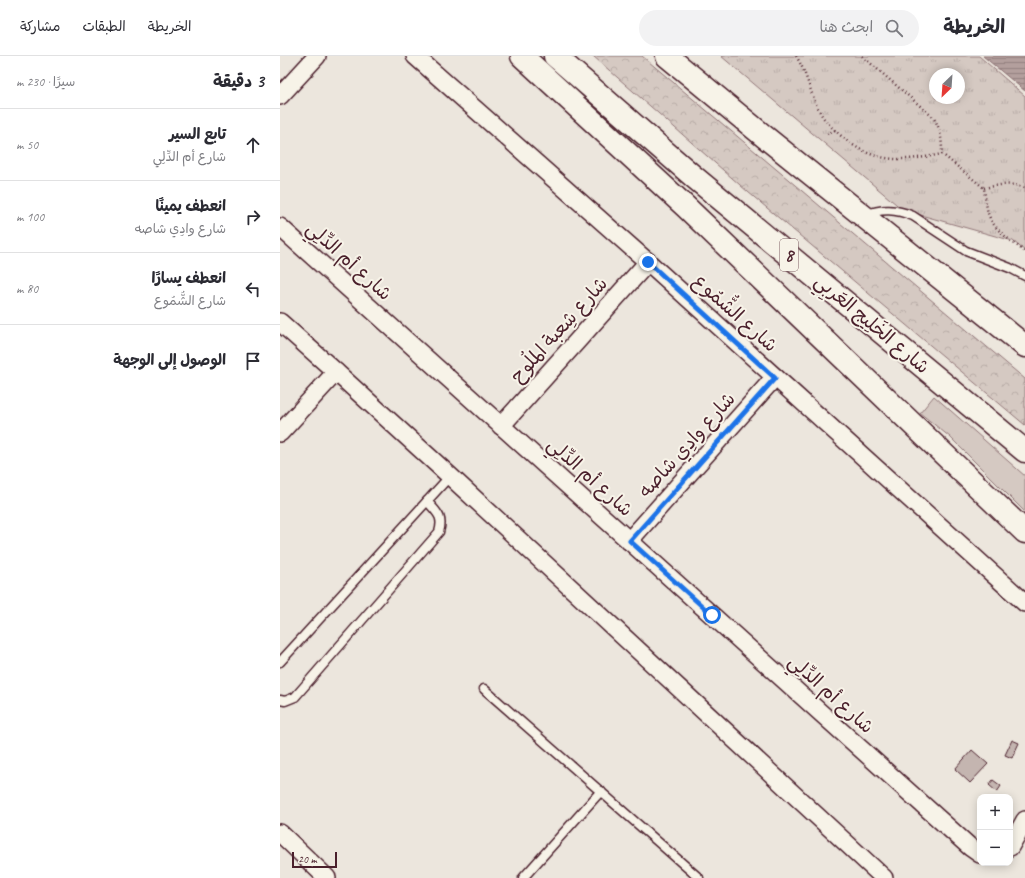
<!DOCTYPE html>
<html lang="ar">
<meta charset="utf-8">
<style>
body{margin:0;font-family:Caveat,"Playpen Sans Arabic",sans-serif;background:#f2f2f3;color:#2b2b33;direction:rtl}
.controls{position:absolute;right:12px;bottom:12px;display:grid;overflow:hidden;border-radius:8px;box-shadow:0 2px 10px #0003}
.controls button{width:36px;height:36px;display:grid;place-items:center;padding:0;border:0;border-bottom:1px solid #e1e1e2;background:#fff;color:#2b2b33;font:20px sans-serif}
.compass{position:absolute;left:649px;top:12px;width:36px;height:36px;border-radius:50%;background:#fff;box-shadow:0 2px 10px #0003;rotate:205deg}
.scale{position:absolute;left:12px;bottom:10px;width:45px;box-sizing:border-box;padding-left:4px;border:2px solid #4a1f2b;border-top:0;font-size:11px;line-height:14px;white-space:nowrap;color:#4a1f2b;-webkit-text-stroke:3px #f7f3e8;paint-order:stroke}
.stop{position:absolute;width:12px;height:12px;margin:-9px;border:3px solid #1a73e8;border-radius:50%;background:#fff}
.stop.end{background:#1a73e8;border-color:#fff;box-shadow:0 1px 4px #0008}
.list{margin:0;padding:0;list-style:none}
h2{display:flex;justify-content:space-between;align-items:center;height:52px;margin:0;padding:0 16px;font-size:17px}
h2 small{font-size:13px;font-weight:400;color:#7c7c81}
.list li{display:grid;grid-template-columns:26px 1fr auto;gap:12px;align-items:center;box-sizing:border-box;height:72px;padding:0 16px;border-top:1px solid #e1e1e2}
.list b{display:block;font-size:15px;white-space:nowrap}
.list p{margin:0;font-size:13px;white-space:nowrap;color:#7c7c81}
.list em{font-size:13px;font-style:normal;color:#7c7c81}
.icon{flex:none;width:22px;height:22px;fill:none;stroke:currentColor;stroke-width:2;stroke-linecap:round;stroke-linejoin:round}
.map{position:relative;flex:none;width:745px;height:822px;overflow:hidden;direction:ltr}
header{display:flex;align-items:center;gap:24px;box-sizing:border-box;height:56px;padding:0 20px;background:#fff;border-bottom:1px solid #e1e1e2}
header strong{font-size:19px}
nav{display:flex;gap:22px;margin-inline-start:auto;font-size:14px}
.search{width:280px;height:36px;background:#f2f2f3;display:flex;align-items:center;gap:10px;box-sizing:border-box;padding:0 14px;border-radius:22px;color:#7c7c81;font-size:15px}
main{display:flex}
aside{flex:1;background:#fff}
.map>svg:first-child{display:block}
.green{fill:#d5c9c2;stroke:#907476}
.forest{fill:url(#forest-crowns);stroke:#907476}
.park{fill:url(#park-tufts);stroke:#907476;fill-rule:evenodd}
.water{fill:url(#water-rules);stroke:#896c6f}
.building{fill:#c4b5b0;stroke:#4a1f2b}
.lines{fill:none;stroke-linecap:round;stroke-linejoin:round}
.lane-casing{stroke:#4a1f2b;stroke-width:11}
.street-casing{stroke:#4a1f2b;stroke-width:20}
.highway-casing{stroke:#4a1f2b;stroke-width:25}
.path{stroke:#4a1f2b;stroke-width:2.5;stroke-dasharray:1 3;stroke-linecap:butt}
.lane{stroke:#f7f3e8;stroke-width:8}
.street{stroke:#f7f3e8;stroke-width:17}
.highway{stroke:#f7f3e8;stroke-width:22}
.route{stroke:#1a73e8;stroke-width:5}
.labels{text-anchor:middle;dominant-baseline:central;stroke-width:4;stroke-linejoin:round;paint-order:stroke}
.shield{fill:#f7f3e8;stroke:#7e5f64;stroke-width:1}
.shield-label{font-size:18px;font-weight:bold;fill:#4a1f2b}
.street-label{font-size:19px;fill:#4a1f2b;stroke:#f7f3e8}
</style>
<header>
<strong>الخريطة</strong>
<div class="search"><svg class="icon" aria-label="search" viewBox="0 0 24 24"><circle cx="10" cy="10" r="6"/><path d="M15 15l6 6"/></svg>ابحث هنا</div>
<nav><a>الخريطة</a><a>الطبقات</a><a>مشاركة</a></nav>
</header>
<main>
<div class="map">
<svg width="745" height="822" viewBox="0 0 745 822">
<defs>
<pattern id="forest-crowns" width="20" height="18" patternUnits="userSpaceOnUse"><rect width="20" height="18" fill="#d5c9c2"/><path d="M2 6a3 3 0 1 1 6 0M12 15a3 3 0 1 1 6 0" fill="none" stroke="#b8aca7"/></pattern>
<pattern id="park-tufts" width="24" height="20" patternUnits="userSpaceOnUse"><rect width="24" height="20" fill="#d5c9c2"/><path d="M3 7l-1-3M5 7V3M7 7l1-3M15 17l-1-3M17 17v-4M19 17l1-3" fill="none" stroke="#b8aca7"/></pattern>
<pattern id="water-rules" width="6" height="5" patternUnits="userSpaceOnUse"><rect width="6" height="5" fill="#b39f9d"/><path d="M0 2.5h6" fill="none" stroke="#948180"/></pattern>
</defs>
<rect width="100%" height="100%" fill="#ece6dd"/>
<filter id="ink" filterUnits="userSpaceOnUse"><feTurbulence type="fractalNoise" baseFrequency=".025" numOctaves="2"/><feDisplacementMap in="SourceGraphic" scale="8" xChannelSelector="R" yChannelSelector="G"/><feConvolveMatrix kernelMatrix="1 2 1 2 8 2 1 2 1" color-interpolation-filters="sRGB"/></filter>
<g filter="url(#ink)">
<path class="green" d="M 654,340 L 745,420 L 745,456 L 670,381 L 640,357 Z"/>
<path class="forest" d="M 313,0 L 362,0 L 745,323 L 745,369 L 468,136 Z"/>
<path class="park" d="M 441,0 L 699,0 L 745,40 L 745,195 L 733,185 L 623,154 ZM 655,18 L 679,18 L 679,42 L 655,42 Z"/>
<path class="water" d="M 703,0 L 745,0 L 745,35 Z"/>
<g class="building">
<path d="M 732,684 L 739,687 L 732,702 L 725,699 Z"/>
<path d="M 692,694 L 708,708 L 690,727 L 675,713 Z"/>
<path d="M 713,724 L 721,730 L 717,736 L 709,729 Z"/>
</g>
<g class="lines">
<defs>
<g id="lane">
<path d="M 585,159 C 602,152 616,153 633,160 L 686,195 L 730,212 L 745,220"/>
<path d="M 0,606 L 170,420"/>
<path d="M 204,633 L 419,822"/>
<path d="M 0,644 L 5,645 L 15,641 L 159,476 C 164,460 156,456 147,445"/>
<path d="M 243,822 L 321,735"/>
</g>
<g id="street">
<path d="M 135,0 L 368,206 L 745,547"/>
<path d="M 0,40 L 37,0"/>
<path d="M 0,171 L 690,791 L 700,798"/>
<path d="M 0,266 L 56,316 L 170,420 L 604,822"/>
<path d="M 221,370 L 368,206"/>
<path d="M 0,377 L 56,316"/>
<path d="M 349,485 L 495,321"/>
<path d="M 0,777 L 47,822"/>
<path d="M 730,791 L 745,764"/>
</g>
<g id="highway">
<path d="M 242,0 L 406,151 L 745,476"/>
<path d="M 275,0 L 414,121 L 745,395"/>
<path d="M 387,0 L 485,81 L 745,290"/>
</g>
</defs>
<use href="#lane" class="lane-casing"/>
<use href="#street" class="street-casing"/>
<use href="#highway" class="highway-casing"/>
<g class="path">
<path d="M 516,0 C 527,17 530,37 539,54 C 543,63 551,71 559,78 C 592,108 621,106 662,98"/>
<path d="M 582,0 L 653,61 C 661,73 662,84 662,98 L 704,132 C 705,140 706,149 708,157 C 713,174 732,185 745,196"/>
<path d="M 547,78 L 555,74"/>
<path d="M 704,132 C 719,129 731,126 745,132"/>
</g>
<use href="#lane" class="lane"/>
<use href="#street" class="street"/>
<use href="#highway" class="highway"/>
</g>
</g>
<g class="lines" filter="url(#ink)">
<path class="route" d="M 368,206 L 495,322 L 350,485 L 432,559"/>
</g>
<g class="labels">
<rect class="shield" x="500" y="183" width="18" height="32" rx="3"/>
<g class="shield-label">
<text x="509" y="199">8</text>
</g>
<g class="street-label">
<text transform="translate(69 205) rotate(42)">شارع أم الدِّلِي</text>
<text transform="translate(455 257) rotate(42)">شارع الشُّمُوع</text>
<text transform="translate(592 268) rotate(40)">شارع الخَلِيج العَربِي</text>
<text transform="translate(279 274) rotate(-48)">شارع شِعبة الملُوح</text>
<text transform="translate(407 389) rotate(-48)">شارع وادِي شاصه</text>
<text transform="translate(310 421) rotate(42)">شارع أم الدِّلِي</text>
<text transform="translate(551 638) rotate(42)">شارع أم الدِّلِي</text>
</g>
</g>
</svg>
<div class="controls">
<button>+</button>
<button>−</button>
</div>
<svg class="compass" viewBox="-18 -18 36 36"><path d="M0-13l5 13h-10z" fill="#e53935"/><path d="M0 13l5-13h-10z" fill="#7c7c81"/></svg>
<div class="scale">20 m</div>
<div class="stop" style="left:432px;top:559px"></div>
<div class="stop end" style="left:368px;top:206px"></div>
</div>
<aside>
<h2>3 دقيقة<small>سيرًا · 230 m</small></h2>
<ul class="list">
<li><svg class="icon" aria-label="ahead" viewBox="0 0 24 24"><path d="M12 20V5M6 11l6-6 6 6"/></svg><div><b>تابع السير</b><p>شارع أم الدِّلِي</p></div><em>50 m</em></li>
<li><svg class="icon" aria-label="right" viewBox="0 0 24 24"><path d="M7 20v-9h11M14 6l5 5-5 5"/></svg><div><b>انعطف يمينًا</b><p>شارع وادِي شاصه</p></div><em>100 m</em></li>
<li><svg class="icon" aria-label="left" viewBox="0 0 24 24"><path d="M17 20v-9H6M10 6l-5 5 5 5"/></svg><div><b>انعطف يسارًا</b><p>شارع الشُّمُوع</p></div><em>80 m</em></li>
<li><svg class="icon" aria-label="arrive" viewBox="0 0 24 24"><path d="M6 21V4h12l-3 4 3 4H6"/></svg><div><b>الوصول إلى الوجهة</b></div></li>
</ul>
</aside>
</main>
